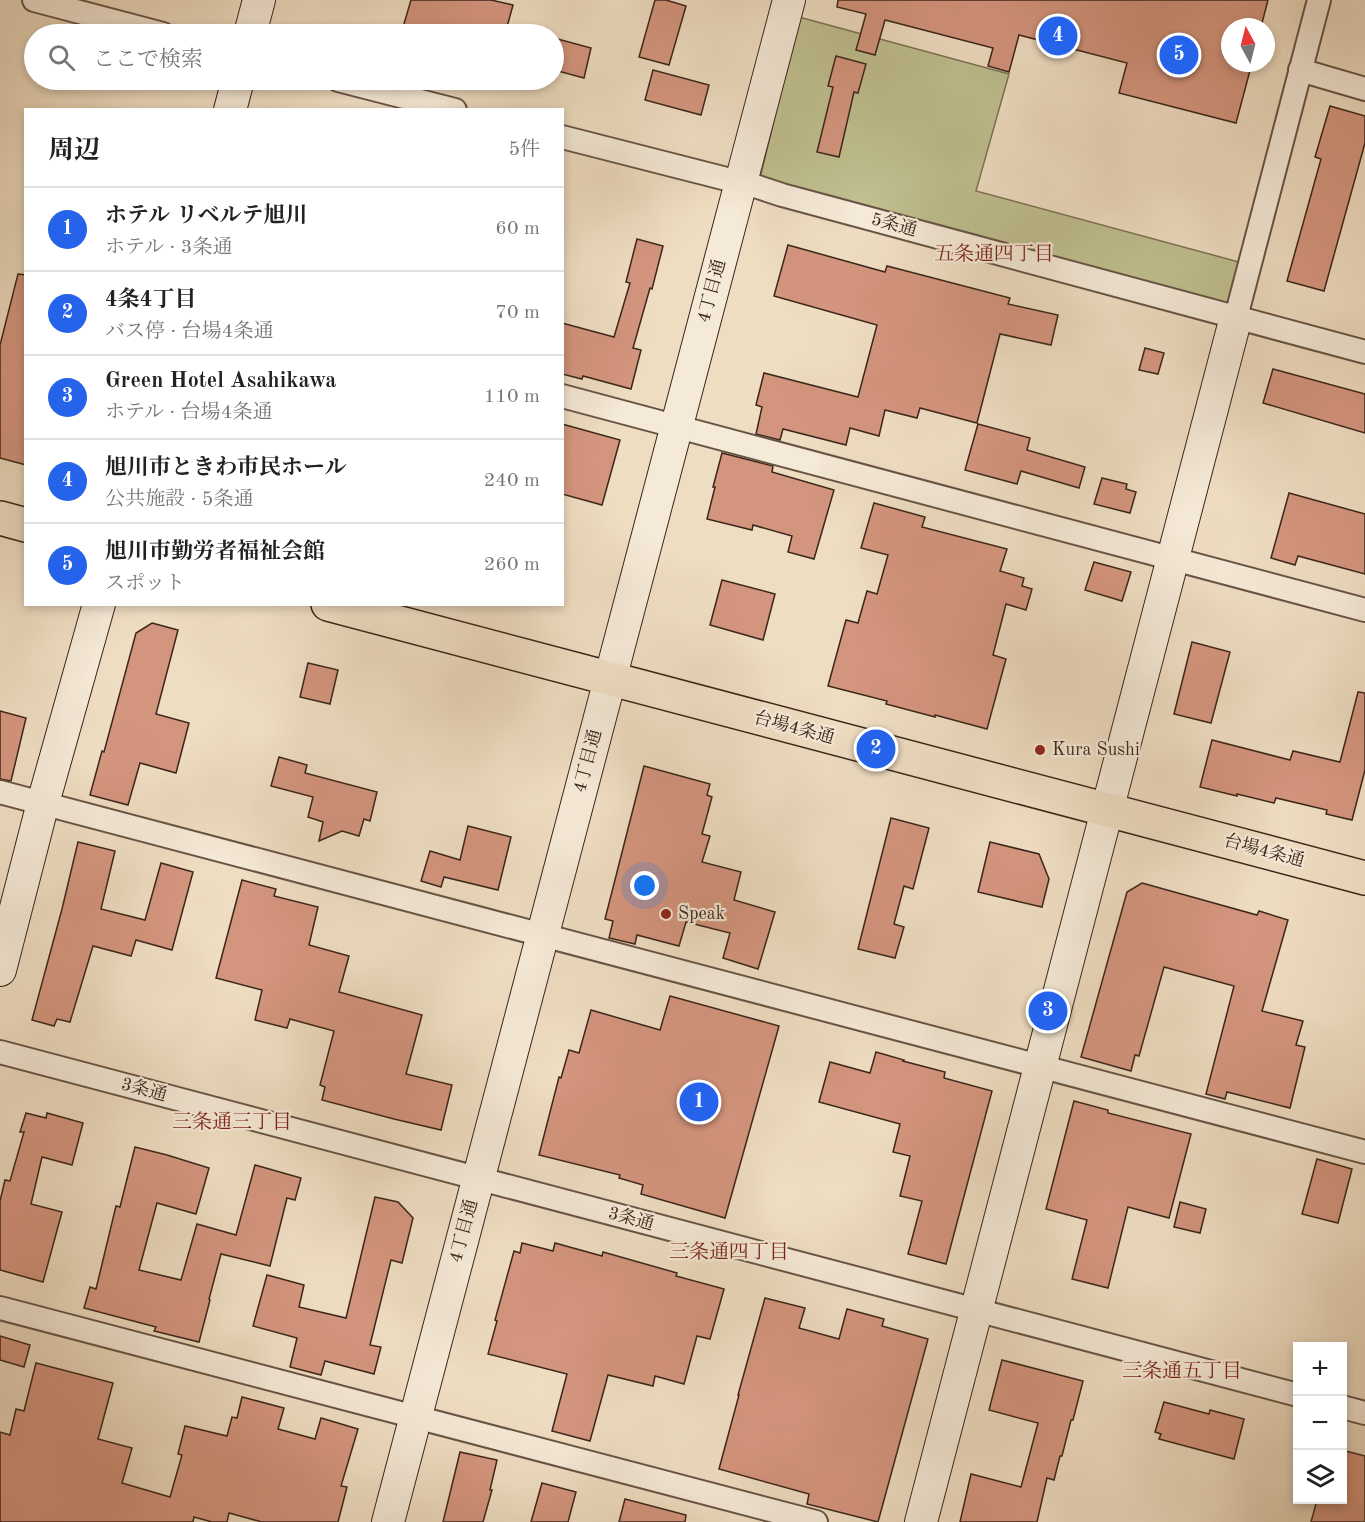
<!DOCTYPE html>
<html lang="ja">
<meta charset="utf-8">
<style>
body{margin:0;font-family:"Old Standard TT","Noto Serif JP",serif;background:#f6f6f6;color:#222}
.controls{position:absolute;right:18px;bottom:18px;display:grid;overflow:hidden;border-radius:0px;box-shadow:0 3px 9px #0003}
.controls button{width:54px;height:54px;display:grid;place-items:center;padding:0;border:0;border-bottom:2px solid #e0e0e0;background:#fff;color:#222;font:30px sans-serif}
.compass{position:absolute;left:1221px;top:18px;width:54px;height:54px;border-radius:50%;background:#fff;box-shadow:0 3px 9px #0003;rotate:353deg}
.you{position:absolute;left:645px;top:886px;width:21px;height:21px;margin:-15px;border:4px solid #fff;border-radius:50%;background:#1a73e8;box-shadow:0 0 0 9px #1a73e833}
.badge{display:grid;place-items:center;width:39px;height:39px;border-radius:50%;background:#2563eb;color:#fff;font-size:20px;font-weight:700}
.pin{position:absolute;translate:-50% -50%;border:3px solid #fff;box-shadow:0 2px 6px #0006}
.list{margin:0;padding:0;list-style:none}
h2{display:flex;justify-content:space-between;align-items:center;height:78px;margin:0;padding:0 24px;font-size:26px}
h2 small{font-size:20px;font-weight:400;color:#767676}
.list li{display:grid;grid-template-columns:39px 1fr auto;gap:18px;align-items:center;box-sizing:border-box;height:84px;padding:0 24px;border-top:2px solid #e0e0e0}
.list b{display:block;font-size:22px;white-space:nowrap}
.list p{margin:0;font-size:20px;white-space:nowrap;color:#767676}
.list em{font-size:20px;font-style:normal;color:#767676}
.icon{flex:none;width:33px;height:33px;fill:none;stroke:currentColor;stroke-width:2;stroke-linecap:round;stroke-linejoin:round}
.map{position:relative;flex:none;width:1365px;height:1522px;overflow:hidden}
.search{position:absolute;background:#fff;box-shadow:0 3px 9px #0003;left:24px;top:24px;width:540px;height:66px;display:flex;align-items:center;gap:15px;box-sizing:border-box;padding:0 21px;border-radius:33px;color:#767676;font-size:22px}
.panel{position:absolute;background:#fff;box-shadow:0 3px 9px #0003;left:24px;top:108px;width:540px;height:498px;border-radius:0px}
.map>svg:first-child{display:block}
.green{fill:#bfbf8f;stroke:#7d7255;stroke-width:1.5}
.building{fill:#d4957e;stroke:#3b261b;stroke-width:1.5}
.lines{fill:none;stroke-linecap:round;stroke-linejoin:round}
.street-casing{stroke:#685445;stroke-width:26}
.secondary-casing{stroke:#3b261b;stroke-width:34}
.highway-casing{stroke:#3b261b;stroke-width:36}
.street{stroke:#f5e9d7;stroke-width:22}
.secondary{stroke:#f5e9d7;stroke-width:32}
.highway{stroke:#efddc2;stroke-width:33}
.poi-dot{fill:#8f2418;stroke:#f5e9d7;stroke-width:2}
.labels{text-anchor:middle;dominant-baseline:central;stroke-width:4.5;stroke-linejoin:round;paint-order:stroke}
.street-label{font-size:18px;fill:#3b261b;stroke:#f5e9d7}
.poi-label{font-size:18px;fill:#3b261b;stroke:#f5e9d7;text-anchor:start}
.neighbourhood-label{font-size:20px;fill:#7a1f14;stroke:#f5e9d7}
</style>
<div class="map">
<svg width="1365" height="1522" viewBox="0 0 1365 1522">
<rect width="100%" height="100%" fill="#efddc2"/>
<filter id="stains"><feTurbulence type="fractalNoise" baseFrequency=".00333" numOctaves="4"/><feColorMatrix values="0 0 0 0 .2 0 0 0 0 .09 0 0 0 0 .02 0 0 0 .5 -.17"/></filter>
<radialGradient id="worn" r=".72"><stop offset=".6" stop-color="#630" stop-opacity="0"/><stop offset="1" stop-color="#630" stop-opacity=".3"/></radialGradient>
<path class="green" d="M 799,17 L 1009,74 L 976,191 L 1250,265 L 1236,317 L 758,187 Z"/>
<g class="building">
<path d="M 411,0 L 491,0 L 513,5 L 505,34 L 401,34 Z"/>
<path d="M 655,0 L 666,0 L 686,6 L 669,65 L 639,57 Z"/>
<path d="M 838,0 L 1268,0 L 1261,27 L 1230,27 L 1230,63 L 1252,63 L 1236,123 L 1119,93 L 1127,63 L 1019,35 L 1009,72 L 988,66 L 993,48 L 885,20 L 875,55 L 856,50 L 866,14 L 837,7 Z"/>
<path d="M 554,38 L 591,48 L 584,78 L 554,70 Z"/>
<path d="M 836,56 L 866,64 L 858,93 L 854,92 L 839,157 L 817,152 L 833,87 L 828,86 Z"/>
<path d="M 653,70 L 709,85 L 701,115 L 645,100 Z"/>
<path d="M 1330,106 L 1365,116 L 1365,143 L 1324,291 L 1287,281 L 1321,159 L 1315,157 Z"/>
<path d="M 637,239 L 663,246 L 652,289 L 650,288 L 633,348 L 641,350 L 631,389 L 583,376 L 582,379 L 562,374 L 562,323 L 614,337 L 630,283 L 626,282 Z"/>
<path d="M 788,245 L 885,272 L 887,266 L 1010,298 L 1008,304 L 1058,315 L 1051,345 L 1000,334 L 977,423 L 920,408 L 917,418 L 885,410 L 879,436 L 850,428 L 846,445 L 783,429 L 780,440 L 756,434 L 762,407 L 756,405 L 764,373 L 858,397 L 877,325 L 774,296 Z"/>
<path d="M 18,274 L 26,275 L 26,465 L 0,458 L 0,345 Z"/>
<path d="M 1145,348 L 1164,353 L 1158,374 L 1139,370 Z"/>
<path d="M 1273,369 L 1365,394 L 1365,433 L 1263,403 Z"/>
<path d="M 562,424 L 620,440 L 602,505 L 562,494 Z"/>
<path d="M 978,424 L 1030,438 L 1027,450 L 1085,467 L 1079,488 L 1021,471 L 1017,484 L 965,470 Z"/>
<path d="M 722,453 L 773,466 L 772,472 L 834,490 L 814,559 L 788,552 L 792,536 L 753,525 L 752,530 L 707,519 L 715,487 L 713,487 Z"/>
<path d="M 1102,478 L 1127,484 L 1126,489 L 1136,492 L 1130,513 L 1094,504 Z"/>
<path d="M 1289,493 L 1365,514 L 1365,574 L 1298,556 L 1295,565 L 1271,558 Z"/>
<path d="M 874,503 L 925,517 L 922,527 L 1007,549 L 1000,571 L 1024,578 L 1022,586 L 1032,589 L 1026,610 L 1006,604 L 993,655 L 1006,659 L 987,729 L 935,715 L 935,717 L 886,704 L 887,701 L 828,686 L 846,620 L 858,623 L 867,591 L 877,594 L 888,555 L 861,548 Z"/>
<path d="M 1094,562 L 1131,572 L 1122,601 L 1085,590 Z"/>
<path d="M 722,580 L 775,594 L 763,640 L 710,625 Z"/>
<path d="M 152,623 L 178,630 L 156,714 L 189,723 L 176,773 L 140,763 L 128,805 L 90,795 L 102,751 L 104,752 L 136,633 Z"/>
<path d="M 1192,642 L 1230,652 L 1211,723 L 1174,714 Z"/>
<path d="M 308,663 L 338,670 L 330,704 L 300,697 Z"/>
<path d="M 1358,692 L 1365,693 L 1365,770 L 1352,820 L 1326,814 L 1327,810 L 1276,798 L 1274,803 L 1237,794 L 1237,796 L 1200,787 L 1212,740 L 1290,760 L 1293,751 L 1340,762 Z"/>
<path d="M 0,711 L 26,718 L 11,781 L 0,779 Z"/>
<path d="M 279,757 L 307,765 L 305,773 L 377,792 L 370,821 L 364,819 L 359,836 L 342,831 L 319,841 L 323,822 L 308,817 L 313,797 L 271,786 Z"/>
<path d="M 644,766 L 710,784 L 707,795 L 712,797 L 702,834 L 710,836 L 702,862 L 741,872 L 734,900 L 775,912 L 758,969 L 723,958 L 730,933 L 686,922 L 679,946 L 637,935 L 635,944 L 609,938 L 613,921 L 605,919 Z"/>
<path d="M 891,818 L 929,828 L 913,889 L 904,886 L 894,924 L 904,927 L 895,958 L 858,949 Z"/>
<path d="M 468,826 L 511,837 L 498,890 L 444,877 L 441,887 L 421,881 L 430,851 L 460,860 Z"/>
<path d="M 78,842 L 115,851 L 101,909 L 145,920 L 161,863 L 193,872 L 172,950 L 136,940 L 131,956 L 93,946 L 70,1022 L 57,1019 L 54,1026 L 32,1020 L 62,909 Z"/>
<path d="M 990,842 L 1039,854 L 1049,879 L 1042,907 L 978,892 Z"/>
<path d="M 242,880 L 276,889 L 274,896 L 318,907 L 309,945 L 349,956 L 339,992 L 422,1015 L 406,1074 L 452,1085 L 441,1130 L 394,1119 L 322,1100 L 325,1087 L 320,1085 L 334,1031 L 290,1019 L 287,1028 L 255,1020 L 262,990 L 216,978 Z"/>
<path d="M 1142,883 L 1257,915 L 1259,911 L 1288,920 L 1262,1011 L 1303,1021 L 1296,1045 L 1305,1047 L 1290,1108 L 1227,1092 L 1225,1099 L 1206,1094 L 1234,986 L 1164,967 L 1139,1056 L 1135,1055 L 1131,1071 L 1081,1057 L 1127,892 Z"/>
<path d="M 670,996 L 779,1026 L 725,1218 L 641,1194 L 643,1185 L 619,1178 L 620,1175 L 539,1155 L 559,1077 L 561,1078 L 569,1050 L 579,1053 L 591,1010 L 660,1030 Z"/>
<path d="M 876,1052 L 904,1060 L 903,1061 L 945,1072 L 944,1078 L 992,1091 L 946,1264 L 908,1254 L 922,1201 L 900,1196 L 910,1156 L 893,1152 L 900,1124 L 819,1102 L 830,1062 L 870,1073 Z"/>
<path d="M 1074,1101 L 1108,1110 L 1108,1113 L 1191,1134 L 1169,1218 L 1128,1207 L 1108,1288 L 1072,1279 L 1087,1220 L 1046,1209 Z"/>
<path d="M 26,1113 L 46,1118 L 47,1113 L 83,1123 L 72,1165 L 42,1157 L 31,1204 L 62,1212 L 43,1282 L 0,1270 L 0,1201 L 5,1180 L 10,1181 L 24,1132 L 20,1132 Z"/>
<path d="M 135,1147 L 167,1155 L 209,1168 L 196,1214 L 157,1203 L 139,1270 L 181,1280 L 197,1224 L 236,1235 L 255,1165 L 301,1178 L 295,1200 L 287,1198 L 270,1266 L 221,1254 L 209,1299 L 210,1300 L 199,1342 L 154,1331 L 156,1327 L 84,1308 L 90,1287 L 96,1289 L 116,1206 L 120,1207 Z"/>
<path d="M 1317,1159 L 1352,1169 L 1338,1223 L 1302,1214 Z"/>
<path d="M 375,1197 L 398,1202 L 413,1218 L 402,1263 L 391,1260 L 370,1345 L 381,1347 L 374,1374 L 325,1361 L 321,1375 L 290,1367 L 297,1338 L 253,1326 L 267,1275 L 304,1285 L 299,1307 L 346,1318 Z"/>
<path d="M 1180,1202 L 1206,1209 L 1200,1233 L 1174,1227 Z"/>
<path d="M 522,1243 L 553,1251 L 555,1243 L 602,1256 L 603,1252 L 677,1273 L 676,1276 L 724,1289 L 710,1339 L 697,1336 L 684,1384 L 655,1376 L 653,1386 L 608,1375 L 590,1441 L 552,1431 L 567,1374 L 488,1354 L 497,1321 L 495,1320 L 514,1251 L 520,1253 Z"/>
<path d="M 765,1298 L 805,1308 L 799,1328 L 839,1339 L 847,1309 L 884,1319 L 882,1326 L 928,1339 L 878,1522 L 807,1504 L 809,1494 L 719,1469 L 739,1395 L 738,1395 Z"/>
<path d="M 0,1336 L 30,1345 L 24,1367 L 0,1360 Z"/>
<path d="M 1002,1360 L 1083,1381 L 1073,1420 L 1071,1420 L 1062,1456 L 1060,1456 L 1054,1480 L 1047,1478 L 1037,1522 L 960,1522 L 971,1474 L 1021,1487 L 1038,1423 L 989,1410 Z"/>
<path d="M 36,1363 L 113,1383 L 98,1439 L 132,1448 L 122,1483 L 170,1497 L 182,1455 L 178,1454 L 185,1426 L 227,1436 L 232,1417 L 237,1418 L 242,1397 L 284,1408 L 278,1429 L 315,1439 L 321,1418 L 358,1429 L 341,1486 L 347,1487 L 338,1522 L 262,1522 L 229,1513 L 227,1522 L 212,1522 L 194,1517 L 193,1522 L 0,1522 L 0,1432 L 10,1435 L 16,1409 L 24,1411 Z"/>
<path d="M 1164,1402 L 1209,1414 L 1210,1410 L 1244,1419 L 1234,1459 L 1159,1439 L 1161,1434 L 1155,1432 Z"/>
<path d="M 1342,1450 L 1365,1456 L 1365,1522 L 1311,1522 L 1317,1500 L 1342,1500 Z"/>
<path d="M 460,1452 L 497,1460 L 490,1490 L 492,1490 L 483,1522 L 443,1522 Z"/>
<path d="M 542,1483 L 576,1492 L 568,1522 L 531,1522 Z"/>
<path d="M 625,1499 L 686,1515 L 685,1522 L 619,1522 Z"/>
</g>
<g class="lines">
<defs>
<g id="street">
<path d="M 34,0 L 163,34"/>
<path d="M 1300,70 L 1365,89"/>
<path d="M 338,80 L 455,110"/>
<path d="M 562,137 L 758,187 L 782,195 L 1365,352"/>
<path d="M 1236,317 L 1319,0"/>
<path d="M 562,396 L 1365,610"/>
<path d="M 0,792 L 1365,1152"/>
<path d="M 0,1052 L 1298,1395"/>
<path d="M 0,1308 L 816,1522"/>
<path d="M 1342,1407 L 1365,1413"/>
</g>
<g id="secondary">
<path d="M 250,34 L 259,0"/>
<path d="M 230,110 L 238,80"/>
<path d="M 0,970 L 43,803 L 99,604"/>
<path d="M 388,1522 L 789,0"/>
<path d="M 921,1522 L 1236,317"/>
</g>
<g id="highway">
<path d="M 0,518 L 26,525"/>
<path d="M 328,604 L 1365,878"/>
</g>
</defs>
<use href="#street" class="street-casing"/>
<use href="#secondary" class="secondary-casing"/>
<use href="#highway" class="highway-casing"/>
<use href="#street" class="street"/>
<use href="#secondary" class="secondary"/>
<use href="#highway" class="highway"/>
</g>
<g class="poi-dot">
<circle cx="1040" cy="750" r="6"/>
<circle cx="666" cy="914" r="6"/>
</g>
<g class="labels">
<g class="street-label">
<text transform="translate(894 225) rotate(15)">5条通</text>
<text transform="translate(712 291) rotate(-75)">4丁目通</text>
<text transform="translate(794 728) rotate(15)">台場4条通</text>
<text transform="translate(588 761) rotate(-75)">4丁目通</text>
<text transform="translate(1264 851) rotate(15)">台場4条通</text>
<text transform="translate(144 1090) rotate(15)">3条通</text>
<text transform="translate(631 1219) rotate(15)">3条通</text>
<text transform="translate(464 1231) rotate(-75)">4丁目通</text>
</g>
<g class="poi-label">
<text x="1052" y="750">Kura Sushi</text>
<text x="678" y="914">Speak</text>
</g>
<g class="neighbourhood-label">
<text x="994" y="255">五条通四丁目</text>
<text x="232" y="1123">三条通三丁目</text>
<text x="729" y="1253">三条通四丁目</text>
<text x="1182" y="1372">三条通五丁目</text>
</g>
</g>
<rect width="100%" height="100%" filter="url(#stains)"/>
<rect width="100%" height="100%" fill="url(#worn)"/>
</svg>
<div class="controls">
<button>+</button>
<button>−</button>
<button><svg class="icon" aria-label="layers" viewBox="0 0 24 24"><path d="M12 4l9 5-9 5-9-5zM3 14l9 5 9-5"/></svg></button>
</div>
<svg class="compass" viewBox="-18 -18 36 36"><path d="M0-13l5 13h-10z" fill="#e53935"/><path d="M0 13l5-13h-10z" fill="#767676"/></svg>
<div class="you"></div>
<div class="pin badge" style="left:699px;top:1102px">1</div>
<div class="pin badge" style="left:876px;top:749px">2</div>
<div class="pin badge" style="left:1048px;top:1011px">3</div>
<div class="pin badge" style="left:1058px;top:36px">4</div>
<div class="pin badge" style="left:1179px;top:55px">5</div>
<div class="search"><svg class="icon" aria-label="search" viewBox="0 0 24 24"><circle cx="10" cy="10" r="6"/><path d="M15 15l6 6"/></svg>ここで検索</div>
<section class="panel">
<h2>周辺<small>5件</small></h2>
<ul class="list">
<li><span class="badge">1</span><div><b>ホテル リベルテ旭川</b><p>ホテル · 3条通</p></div><em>60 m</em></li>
<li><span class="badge">2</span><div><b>4条4丁目</b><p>バス停 · 台場4条通</p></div><em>70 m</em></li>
<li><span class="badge">3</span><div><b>Green Hotel Asahikawa</b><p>ホテル · 台場4条通</p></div><em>110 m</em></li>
<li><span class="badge">4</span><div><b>旭川市ときわ市民ホール</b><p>公共施設 · 5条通</p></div><em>240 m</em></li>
<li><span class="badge">5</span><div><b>旭川市勤労者福祉会館</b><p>スポット</p></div><em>260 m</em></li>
</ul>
</section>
</div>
